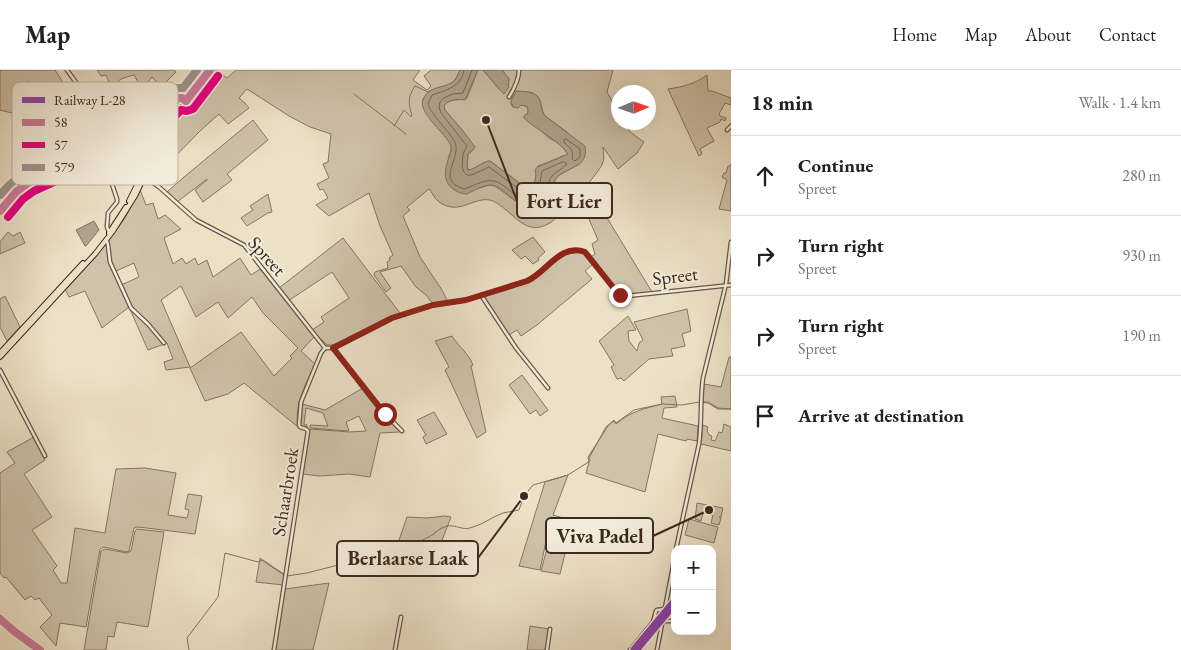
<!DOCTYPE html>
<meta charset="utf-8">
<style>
body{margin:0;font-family:"EB Garamond",serif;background:#f6f6f6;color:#202124}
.controls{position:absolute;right:15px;bottom:15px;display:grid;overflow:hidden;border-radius:10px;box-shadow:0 5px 20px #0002}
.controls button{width:45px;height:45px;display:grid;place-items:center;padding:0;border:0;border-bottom:1px solid #e0e0e0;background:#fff;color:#202124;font:25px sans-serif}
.compass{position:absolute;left:611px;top:15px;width:45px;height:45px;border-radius:50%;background:#fff;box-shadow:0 5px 20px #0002;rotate:88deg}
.stop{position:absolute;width:15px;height:15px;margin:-11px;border:4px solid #8f2418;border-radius:50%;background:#fff}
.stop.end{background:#8f2418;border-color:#fff;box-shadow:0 1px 5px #0008}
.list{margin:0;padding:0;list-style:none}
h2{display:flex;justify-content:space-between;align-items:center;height:65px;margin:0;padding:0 20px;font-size:21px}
h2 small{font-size:16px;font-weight:400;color:#757577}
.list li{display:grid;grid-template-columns:32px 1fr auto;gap:15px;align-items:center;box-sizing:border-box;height:80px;padding:0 20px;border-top:1px solid #e0e0e0}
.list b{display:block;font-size:19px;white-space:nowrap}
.list p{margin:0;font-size:16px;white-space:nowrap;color:#757577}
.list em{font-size:16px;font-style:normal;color:#757577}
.icon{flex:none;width:28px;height:28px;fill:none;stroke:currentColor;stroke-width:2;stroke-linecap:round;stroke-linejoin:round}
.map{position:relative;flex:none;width:731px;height:580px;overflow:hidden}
header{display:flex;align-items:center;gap:30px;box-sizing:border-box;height:70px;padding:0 25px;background:#fff;border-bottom:1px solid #e0e0e0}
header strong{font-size:24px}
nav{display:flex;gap:28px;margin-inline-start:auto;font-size:18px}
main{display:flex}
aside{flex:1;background:#fff}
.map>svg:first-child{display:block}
.green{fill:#cec2aa;stroke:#857664}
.water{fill:#b0a28e;stroke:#827261}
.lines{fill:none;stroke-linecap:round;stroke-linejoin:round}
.shore{stroke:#766656;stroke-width:1}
.stream{stroke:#827261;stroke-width:1}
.minor-casing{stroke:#685748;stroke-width:5}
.major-casing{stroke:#3c291e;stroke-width:6}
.minor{stroke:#f3ecdb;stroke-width:2.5}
.major{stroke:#ece1c7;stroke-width:4}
.bus-1-casing{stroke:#f3ecdb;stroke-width:11}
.bus-2-casing{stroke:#f3ecdb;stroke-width:11}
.bus-3-casing{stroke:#f3ecdb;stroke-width:11}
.bus-1{stroke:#cc7a9b;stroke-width:8}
.bus-2{stroke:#e6007e;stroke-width:8}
.bus-3{stroke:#9e948e;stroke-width:8}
.rail-1-casing{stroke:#f3ecdb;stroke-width:12}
.rail-1{stroke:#8e44ad;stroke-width:9}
.route{stroke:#8f2418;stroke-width:6}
.labels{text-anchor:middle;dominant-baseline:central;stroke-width:4;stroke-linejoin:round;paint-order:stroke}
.street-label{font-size:19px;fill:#3c291e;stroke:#f3ecdb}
.key{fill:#f3ecdb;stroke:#bcb2a2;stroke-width:1}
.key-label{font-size:14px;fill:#3c291e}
.leader{fill:none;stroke:#3c291e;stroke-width:2}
.callout-dot{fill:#3c291e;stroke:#f3ecdb;stroke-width:2}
.callout{fill:#f3ecdb;stroke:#3c291e;stroke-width:2}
.callout-label{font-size:20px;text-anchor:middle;font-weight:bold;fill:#3c291e}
</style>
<header>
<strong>Map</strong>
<nav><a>Home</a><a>Map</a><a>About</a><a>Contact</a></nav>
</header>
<main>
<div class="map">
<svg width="731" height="580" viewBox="0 0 731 580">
<rect width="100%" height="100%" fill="#ece1c7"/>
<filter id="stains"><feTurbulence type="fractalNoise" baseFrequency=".004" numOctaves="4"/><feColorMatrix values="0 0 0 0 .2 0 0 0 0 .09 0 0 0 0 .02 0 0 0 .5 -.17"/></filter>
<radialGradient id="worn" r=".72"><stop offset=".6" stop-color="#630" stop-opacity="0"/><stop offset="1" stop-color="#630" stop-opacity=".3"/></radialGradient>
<g class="green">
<path d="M 2,0 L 55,0 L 66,17 L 54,31 L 28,11 L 17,29 L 12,43 L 0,40 L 0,1 Z"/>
<path d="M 97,0 L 174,0 L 176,2 L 161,17 L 152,7 L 145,17 L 151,28 L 148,30 L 134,5 C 128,7 119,8 116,14 C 122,23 130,32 137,41 L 133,44 L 127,35 L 125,36 L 122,32 L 118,34 L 106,5 L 101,6 Z"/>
<path d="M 212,0 L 215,0 L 227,8 L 236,0 L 420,0 L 413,10 L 427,20 L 431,16 L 424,6 L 431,0 L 460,0 C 458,4 456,10 452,13 C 441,19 428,16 423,30 C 419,43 448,65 451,76 C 452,80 450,84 448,87 L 480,118 L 489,115 L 495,116 L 525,138 L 535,140 L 545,135 L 549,128 L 554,112 L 558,106 L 579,94 L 567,62 L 545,46 C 541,40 542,28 534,24 C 530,21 523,22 518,21 L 512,27 L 511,34 L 513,37 L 518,38 L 521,35 L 526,36 L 528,39 L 528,43 L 525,45 L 529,52 L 532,53 L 549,68 L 560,74 L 568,84 L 538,96 L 537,99 L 534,116 L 531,119 L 522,115 L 490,91 C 483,91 476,99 469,100 L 467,97 L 468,84 L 472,81 L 463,61 L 445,40 L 444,35 C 451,28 459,31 467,28 L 478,0 L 483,0 L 499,19 L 508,15 L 509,9 L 502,0 L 613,0 L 607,22 L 618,42 L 618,52 L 625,53 L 630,62 L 644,72 L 637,83 L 618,99 L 603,77 C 603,82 605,88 603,92 C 601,102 559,147 550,153 C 544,156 538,159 531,157 C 519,155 505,136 493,131 C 475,124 459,148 438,131 C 434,128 432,122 429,119 L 407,137 L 410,140 L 403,146 L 420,187 L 442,220 L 448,232 L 433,234 L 427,226 L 416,217 L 401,196 L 380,202 L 391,218 L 386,222 L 374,205 L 375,202 L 388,198 L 387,192 L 390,190 L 389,188 L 393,185 L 380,156 L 369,123 L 329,146 L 316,135 L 328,128 L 323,119 L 320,120 L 317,114 L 329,108 L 323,94 L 328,92 L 331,64 L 310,57 L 289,46 L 247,19 L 239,28 L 245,33 L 249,38 L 228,54 L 219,44 L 200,61 L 160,102 L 153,95 L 166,67 L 183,38 Z"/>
<path d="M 707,5 L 708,21 L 712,21 L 731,28 L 731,35 L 725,33 L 719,44 L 720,46 L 726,48 L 725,51 L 721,49 L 720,52 L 707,58 L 714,71 L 700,79 L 702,84 L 699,86 L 668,19 C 682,17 695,14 707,5 Z"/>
<path d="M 253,50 L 268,70 L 227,104 L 232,110 L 203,132 L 195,120 L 207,110 L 207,109 L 177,132 L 167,122 L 184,107 Z"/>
<path d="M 45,60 L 60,84 L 70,77 L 78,85 L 32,107 L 11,122 L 7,118 L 19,105 L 12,96 Z"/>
<path d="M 731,94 L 731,141 L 719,139 L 727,110 L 722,107 L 724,103 L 726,103 L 728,96 L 730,96 Z"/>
<path d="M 140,120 L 146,135 L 153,133 L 158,149 L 165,145 L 181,159 L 164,168 L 173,194 L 182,188 L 186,194 L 195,188 L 198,195 L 207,190 L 213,207 L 240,188 L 251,205 L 260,199 L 314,267 L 301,281 L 315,294 C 306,314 294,334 298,357 L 244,313 L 228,324 L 205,331 L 190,298 L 241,262 L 274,306 L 292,288 L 290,286 L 298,278 L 263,243 L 252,227 L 228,248 L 218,232 L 196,247 L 181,216 L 161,230 L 190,297 L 166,300 L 164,292 L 173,289 L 167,273 L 148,280 L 129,237 L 102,258 L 85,221 L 69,227 L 65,219 L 107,173 L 108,190 L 110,195 L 129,237 L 130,236 L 121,215 L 139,207 L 134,193 L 116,201 L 111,192 L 109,173 L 108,171 L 125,148 Z"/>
<path d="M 268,124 L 272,142 L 268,143 L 247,156 L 241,148 L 253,140 L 250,136 Z"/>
<path d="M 595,128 L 652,222 L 626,225 L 618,221 L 591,187 L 595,184 L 592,174 L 598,170 L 589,149 L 579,141 Z"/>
<path d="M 8,162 L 13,166 L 20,162 L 25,173 L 0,184 L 0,172 Z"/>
<path d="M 533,167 L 545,182 L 538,188 L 539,190 L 533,194 L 525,186 L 521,189 L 512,180 Z"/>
<path d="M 343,168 L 400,243 C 385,248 371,257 357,264 C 348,269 337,276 327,275 L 312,260 L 324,252 L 321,247 L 349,228 L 332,202 L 288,231 L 279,218 Z"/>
<path d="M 582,182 L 593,194 L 585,201 L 592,209 L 537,255 L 521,266 L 517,260 L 509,265 L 483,227 L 531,211 L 564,184 Z"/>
<path d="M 5,226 L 20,257 L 7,271 L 0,257 L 0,229 Z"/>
<path d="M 687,239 L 691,261 L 682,264 L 685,276 L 671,279 L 673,286 L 649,289 L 624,311 L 621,308 L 617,309 L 611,297 L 614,295 L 599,271 L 628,246 L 636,260 L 628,261 L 629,271 L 637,281 L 639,273 L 643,270 L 634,252 Z"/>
<path d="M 452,266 C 458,276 469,284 473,295 L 471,296 L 486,362 L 477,368 L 445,300 L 449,297 L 435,271 Z"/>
<path d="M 729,287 L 731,287 L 731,339 L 718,338 L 708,332 L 703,332 L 704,314 L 721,317 Z"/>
<path d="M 522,305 L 548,340 L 540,346 L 536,340 L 530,344 L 509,315 Z"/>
<path d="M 363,318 L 384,345 L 400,362 L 380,363 L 370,407 L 349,404 L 319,406 L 303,404 L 310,359 L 349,362 L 366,361 L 359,346 L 346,352 L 349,361 L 310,358 L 310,355 L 328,356 L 323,343 L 306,338 L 304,354 L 307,355 L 307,357 L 300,355 L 302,334 L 325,340 Z"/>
<path d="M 675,326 L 677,337 L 664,338 L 662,348 L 698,356 L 697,371 L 687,369 L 686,371 L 658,364 L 645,422 L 586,403 L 589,392 L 588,387 L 608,356 L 614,351 L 616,354 C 631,341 644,339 662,334 L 661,327 Z"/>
<path d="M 434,342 L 447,364 L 426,374 L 423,367 L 426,365 L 417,350 Z"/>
<path d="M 724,354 L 731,357 L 731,381 L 701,374 L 703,355 L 708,357 L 707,361 L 709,365 L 712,366 L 711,370 L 715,371 L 719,362 L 722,363 Z"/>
<path d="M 34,367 L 45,390 L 24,404 L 52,447 L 32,460 L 57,496 L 53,500 L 61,513 L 67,513 L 75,458 L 105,463 L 116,399 L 145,398 L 176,403 L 168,445 L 187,448 L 189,440 L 185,439 L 188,424 L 202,426 L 195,464 L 138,457 L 134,458 L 129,481 L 126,482 L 104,477 L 100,479 L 86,557 L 60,553 L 56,576 L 40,557 L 52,545 L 39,528 L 35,530 L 31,526 L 25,530 L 6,507 L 4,508 L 0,503 L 0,403 L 15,393 L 7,382 Z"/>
<path d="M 568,405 L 553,445 L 573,451 L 560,504 L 541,501 L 550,467 L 556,468 L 558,459 L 549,457 L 540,500 L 519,496 L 545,412 Z"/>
<path d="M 697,433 L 723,438 L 721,447 L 719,447 L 721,448 L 719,455 L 711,453 L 713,445 L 703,443 L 701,451 L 695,449 Z"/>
<path d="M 445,446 L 451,447 L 429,504 L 412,502 L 411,504 L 389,499 L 407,447 L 427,448 Z"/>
<path d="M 689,449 L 718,457 L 714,473 L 685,465 Z"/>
<path d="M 137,459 L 164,462 L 148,557 L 117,552 L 114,567 L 108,566 L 106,580 L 84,580 L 101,481 L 105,479 L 127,483 L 131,481 L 135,461 Z"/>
<path d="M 260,488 L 285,505 L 283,515 L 256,512 Z"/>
<path d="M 329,513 L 313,580 L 275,580 L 285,519 Z"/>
<path d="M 530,556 L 549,559 L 546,580 L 527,580 Z"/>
</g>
<g class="water">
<path d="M 460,0 L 478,0 L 465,30 C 458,29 447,29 444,36 L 445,40 L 463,61 L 475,77 L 473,80 L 468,84 L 467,97 L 468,100 C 476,99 483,91 490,91 L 522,115 L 531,119 L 534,116 L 536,105 L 535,100 L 538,96 L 541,96 L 568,84 C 560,71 535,59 524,48 L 524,46 L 528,43 L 528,39 L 526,36 L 521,35 L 518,38 L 513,37 L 511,32 L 516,21 C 527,22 540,21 541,35 C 542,40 542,43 545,46 L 585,76 C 589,101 564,95 555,110 C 549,120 551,139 535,140 C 518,141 504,114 489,115 C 482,116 473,121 467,124 C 462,124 457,122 453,119 C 442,111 445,98 449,87 C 450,83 452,80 451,76 C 447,64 418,44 423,30 C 429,14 445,20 455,10 C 457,7 459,3 460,0 Z"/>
<path d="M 483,0 L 502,0 L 509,9 L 508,15 L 509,17 L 504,24 C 498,18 490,8 483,0 Z"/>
<path d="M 94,151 L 99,160 L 86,176 L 85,176 L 76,160 Z"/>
</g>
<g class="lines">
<g class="shore">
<path d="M 464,0 C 462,17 446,20 432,25 L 428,34 C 432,47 455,66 456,76 C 458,92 437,111 464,119 C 474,116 484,109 494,111 C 507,113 529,145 541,131 C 548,125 546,113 552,106 C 556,101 563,99 567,94 L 565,92 L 562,92 L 542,101 C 540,110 541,120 531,124 L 519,119 L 489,97 L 472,105 L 467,105 L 464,102 L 462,97 L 463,84 L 467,76 L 441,43 L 439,37 L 440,32 L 444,28 L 453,24 L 463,23 L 472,0"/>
<path d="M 566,69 L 580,79 L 580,87 L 575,91 L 572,89 C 574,79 570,79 564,72 L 564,70 Z"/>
</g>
<g class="stream">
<path d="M 354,24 L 406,64"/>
<path d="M 394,56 L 404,40 L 411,47 L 412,45 C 408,34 408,26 415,16 L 428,22"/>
<path d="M 287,506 L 307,503 L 338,495 L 353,493 L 370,487 L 374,487 L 375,484 L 385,476 L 388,477 L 389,475 L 403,474 L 416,476 C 420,470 428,468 434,464 L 435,462 L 436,462 C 452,449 458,461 470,458 C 482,455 492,447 503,443 C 508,442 514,441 519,440 L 524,426 L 533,415 L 568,405 L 590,391 L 589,388 L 606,357 L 614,350 L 616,353 L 634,340 L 662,334 L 682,335 L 699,332 L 708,333 L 718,339 L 731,339"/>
<path d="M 189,580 L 187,568 L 218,527 L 225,483 L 258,492 L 262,490 L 284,505"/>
</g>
<defs>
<g id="minor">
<path d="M 67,0 L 119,72"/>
<path d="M 60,27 L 80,57"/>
<path d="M 509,27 C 514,19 519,10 519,0"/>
<path d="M 69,39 L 45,56 L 45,58 L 56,74 L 99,44"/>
<path d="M 727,60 L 731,56"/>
<path d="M 125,70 L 129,80 L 143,95"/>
<path d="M 122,71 L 123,74 L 128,79"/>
<path d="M 102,80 L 112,114 L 117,129 L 117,132 L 108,143 L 107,157 L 109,162"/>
<path d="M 142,106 L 159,117 L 196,150 L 244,175 L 325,278"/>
<path d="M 0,141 L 16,122 L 29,112 L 145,60 L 156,52 L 178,28 L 182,28 L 186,31"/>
<path d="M 107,171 L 108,175 L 110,192 L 131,238 L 148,254 L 164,273"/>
<path d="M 481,225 L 516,278 L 548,318"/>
<path d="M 325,278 L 333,278 L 392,248 L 433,235 L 466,230 L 527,211 C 547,202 559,173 585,182 L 616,221 L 621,225 L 627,226 L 731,215"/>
<path d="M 333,278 L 379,338 L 402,361"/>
<path d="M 0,300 L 45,386"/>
<path d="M 676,479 L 699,374 C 702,352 700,330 703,308 L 726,214 L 731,172"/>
<path d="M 0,549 L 15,562 L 40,580"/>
<path d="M 663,551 L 675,551"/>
<path d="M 274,580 L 308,361 L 306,359 L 300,357 L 299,355 L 301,332 L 321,283 L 325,278"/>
<path d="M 395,580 L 401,547"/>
<path d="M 547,580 L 550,559"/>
<path d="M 630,580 L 653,552 L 656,541 L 657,540 L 665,539"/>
<path d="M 657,580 L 675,486"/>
</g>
<g id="major">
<path d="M 188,24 L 198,12"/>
<path d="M 129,131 L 138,113"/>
<path d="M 109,163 L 126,137"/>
<path d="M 0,283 L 83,193"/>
<path d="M 0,287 L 95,184 L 113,161 L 135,126 L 160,74 L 175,47 L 186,31 L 210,0"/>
</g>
</defs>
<use href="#minor" class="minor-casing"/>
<use href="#major" class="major-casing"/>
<use href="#minor" class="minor"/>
<use href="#major" class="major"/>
<defs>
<g id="bus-1">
<path d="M 0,141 L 16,122 L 29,112 L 145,60 L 156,52 L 178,28 L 182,28 L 186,31 L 210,0"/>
<path d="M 0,549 L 15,562 L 40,580"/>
</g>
<path id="bus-2" d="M 8,147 L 23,129 L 34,121 L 151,68 L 163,59 L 181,40 L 187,41 L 193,39 L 218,6"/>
<path id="bus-3" d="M 0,125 L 9,115 L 24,103 L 140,51 L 149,45 L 172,20 L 176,18 L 183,18 L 197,0"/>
</defs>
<use href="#bus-1" class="bus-1-casing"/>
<use href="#bus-2" class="bus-2-casing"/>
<use href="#bus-3" class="bus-3-casing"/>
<use href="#bus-1" class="bus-1"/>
<use href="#bus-2" class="bus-2"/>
<use href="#bus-3" class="bus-3"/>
<defs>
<path id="rail-1" d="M 635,580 L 675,532"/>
</defs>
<use href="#rail-1" class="rail-1-casing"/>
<use href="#rail-1" class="rail-1"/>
</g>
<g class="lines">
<path class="route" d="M 385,344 L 333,278 L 392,248 L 433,235 L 466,230 L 527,211 C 547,202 560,173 585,182 L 616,221 L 620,225"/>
</g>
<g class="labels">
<g class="street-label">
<text transform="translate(267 186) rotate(48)">Spreet</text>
<text transform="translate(675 206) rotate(-7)">Spreet</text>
<text transform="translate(285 422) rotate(-81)">Schaarbroek</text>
</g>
</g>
<rect x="12" y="12" width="166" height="103" rx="8" class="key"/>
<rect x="22" y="27" width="23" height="6" fill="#8e44ad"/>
<rect x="22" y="49" width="23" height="7" fill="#cc7a9b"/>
<rect x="22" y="72" width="23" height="6" fill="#e6007e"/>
<rect x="22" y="94" width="23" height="7" fill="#9e948e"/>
<g class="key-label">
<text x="54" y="35">Railway L-28</text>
<text x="54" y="57">58</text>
<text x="54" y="80">57</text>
<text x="54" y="102">579</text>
</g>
<path class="leader" d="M486 50L517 131M709 440L653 466M524 426L478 488"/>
<g class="callout-dot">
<circle cx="486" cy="50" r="5"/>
<circle cx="709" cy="440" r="5"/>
<circle cx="524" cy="426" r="5"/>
</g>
<g class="callout">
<rect x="517" y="113" width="95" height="35" rx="5"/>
<rect x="546" y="448" width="107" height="35" rx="5"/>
<rect x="337" y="471" width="141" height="35" rx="5"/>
</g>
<g class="callout-label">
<text x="564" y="138">Fort Lier</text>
<text x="600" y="473">Viva Padel</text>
<text x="408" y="495">Berlaarse Laak</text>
</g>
<rect width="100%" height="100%" filter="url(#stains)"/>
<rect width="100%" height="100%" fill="url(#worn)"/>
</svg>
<div class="controls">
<button>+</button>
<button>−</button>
</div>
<svg class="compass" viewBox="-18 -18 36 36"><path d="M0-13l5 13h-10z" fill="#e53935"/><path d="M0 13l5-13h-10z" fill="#757577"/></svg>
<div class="stop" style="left:385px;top:344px"></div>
<div class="stop end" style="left:620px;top:225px"></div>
</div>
<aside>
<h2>18 min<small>Walk · 1.4 km</small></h2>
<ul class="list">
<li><svg class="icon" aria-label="ahead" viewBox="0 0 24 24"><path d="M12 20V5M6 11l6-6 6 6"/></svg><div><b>Continue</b><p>Spreet</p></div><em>280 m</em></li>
<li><svg class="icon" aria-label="right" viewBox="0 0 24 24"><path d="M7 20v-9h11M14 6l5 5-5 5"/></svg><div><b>Turn right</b><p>Spreet</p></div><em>930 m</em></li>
<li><svg class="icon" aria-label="right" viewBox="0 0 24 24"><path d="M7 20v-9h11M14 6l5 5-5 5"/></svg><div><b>Turn right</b><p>Spreet</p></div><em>190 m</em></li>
<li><svg class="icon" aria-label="arrive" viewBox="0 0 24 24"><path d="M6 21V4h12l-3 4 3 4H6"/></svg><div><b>Arrive at destination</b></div></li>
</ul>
</aside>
</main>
